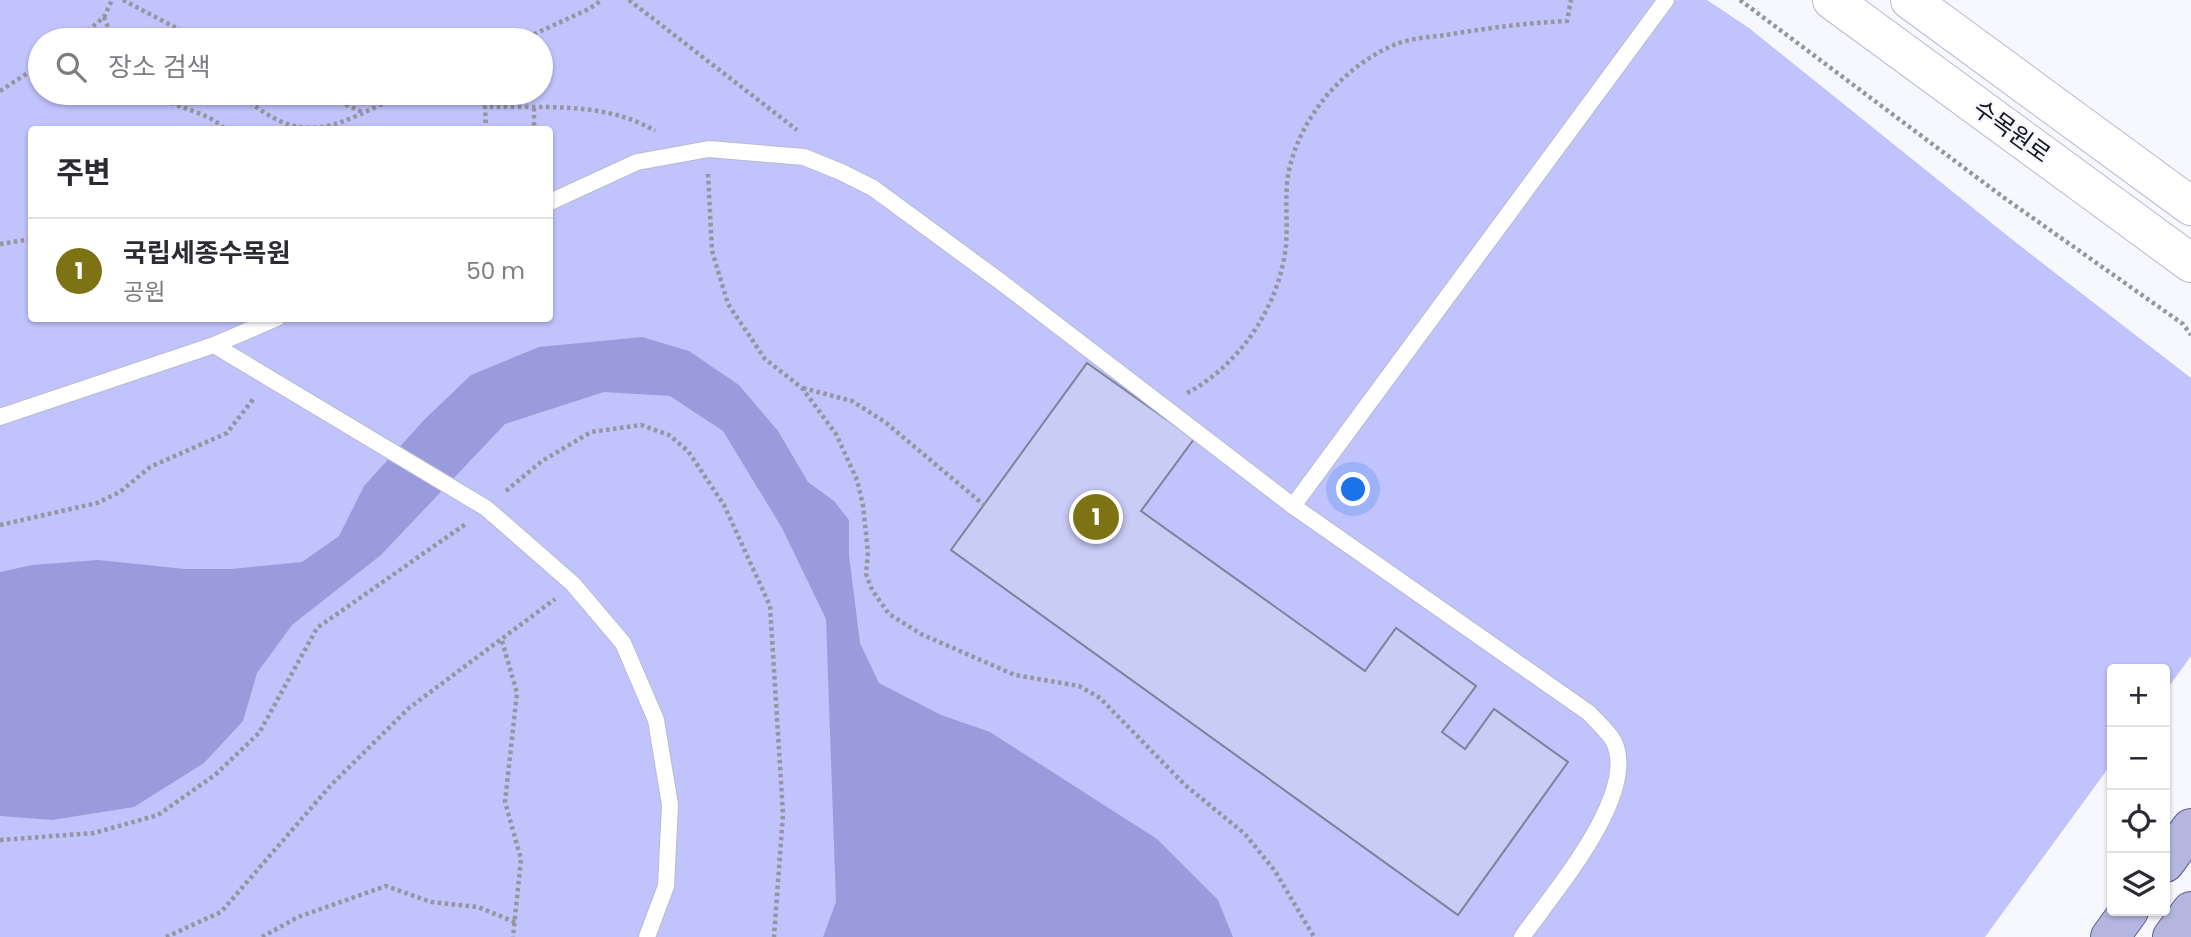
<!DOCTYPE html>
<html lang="ko">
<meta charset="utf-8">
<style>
body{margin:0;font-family:Poppins,"Noto Sans KR",sans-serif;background:#f2f2f3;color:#2b2b33}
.controls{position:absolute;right:21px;bottom:21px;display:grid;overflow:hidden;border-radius:7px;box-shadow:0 2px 5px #0004}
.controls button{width:63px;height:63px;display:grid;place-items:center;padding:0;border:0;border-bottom:2px solid #e1e1e2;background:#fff;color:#2b2b33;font:35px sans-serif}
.you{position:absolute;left:1354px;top:490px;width:24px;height:24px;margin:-18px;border:5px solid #fff;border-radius:50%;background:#1a73e8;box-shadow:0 0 0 10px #1a73e833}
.badge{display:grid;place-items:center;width:46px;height:46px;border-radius:50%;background:#7d7314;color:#fff;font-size:23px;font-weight:700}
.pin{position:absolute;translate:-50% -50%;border:4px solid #fff;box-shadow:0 2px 7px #0006}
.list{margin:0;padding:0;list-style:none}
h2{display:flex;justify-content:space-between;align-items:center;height:91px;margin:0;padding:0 28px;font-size:30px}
h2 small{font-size:23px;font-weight:400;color:#7c7c81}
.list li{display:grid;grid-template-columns:46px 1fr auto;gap:21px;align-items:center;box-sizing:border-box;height:105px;padding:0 28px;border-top:2px solid #e1e1e2}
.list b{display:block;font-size:26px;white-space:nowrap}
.list p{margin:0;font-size:23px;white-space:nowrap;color:#7c7c81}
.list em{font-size:23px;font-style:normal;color:#7c7c81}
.icon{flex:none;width:38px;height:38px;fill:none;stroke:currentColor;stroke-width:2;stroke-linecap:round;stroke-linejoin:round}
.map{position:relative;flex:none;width:2191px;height:937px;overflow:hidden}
.search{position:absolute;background:#fff;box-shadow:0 2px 5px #0004;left:28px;top:28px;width:525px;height:77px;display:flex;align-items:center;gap:18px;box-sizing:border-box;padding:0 24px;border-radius:38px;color:#7c7c81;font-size:26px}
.panel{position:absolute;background:#fff;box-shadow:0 2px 5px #0004;left:28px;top:126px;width:525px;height:196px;border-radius:7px}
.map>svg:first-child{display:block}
.green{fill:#c0c3fc;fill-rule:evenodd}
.water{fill:#999bdd}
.building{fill:#c9ccf5;stroke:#7f819a;stroke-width:2}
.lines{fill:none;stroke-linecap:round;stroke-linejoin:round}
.service-casing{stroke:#b8bad5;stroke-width:18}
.tertiary-casing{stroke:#b8bad5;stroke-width:40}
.primary-casing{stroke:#5d5e8f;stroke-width:40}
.path{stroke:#94959d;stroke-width:4.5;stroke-dasharray:3.5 3.5;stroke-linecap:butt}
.service{stroke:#fff;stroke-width:16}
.tertiary{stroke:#fff;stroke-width:38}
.primary{stroke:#b5b6e0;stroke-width:38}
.labels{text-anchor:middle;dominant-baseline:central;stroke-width:5;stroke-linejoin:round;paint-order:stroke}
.street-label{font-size:24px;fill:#15151f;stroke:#f7f8fe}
</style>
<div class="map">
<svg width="2191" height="937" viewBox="0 0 2191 937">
<rect width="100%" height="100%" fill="#f7f8fe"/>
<path class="green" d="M 0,0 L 1707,0 L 1749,28 L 2014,241 L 2191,378 L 2191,656 L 2165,692 L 2165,669 L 2112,669 L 2112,763 L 1985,937 L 0,937 ZM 40,40 L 541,40 L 541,93 L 40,93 ZM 32,130 L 550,130 L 550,318 L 32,318 Z"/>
<path class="water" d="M 642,337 L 689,351 L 739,385 L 778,431 L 808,482 L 834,501 L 849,520 L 849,555 L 860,643 L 879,683 L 941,715 L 990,732 L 1157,839 L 1218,900 L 1233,937 L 823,937 L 836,902 L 826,619 L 782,528 L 723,431 L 670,396 L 604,392 L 505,424 L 381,555 L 292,625 L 257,673 L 243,721 L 204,763 L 134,807 L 52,820 L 0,816 L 0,572 L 32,565 L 98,560 L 185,569 L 231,569 L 302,562 L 339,536 L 364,486 L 425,419 L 471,375 L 539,347 Z"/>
<path class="building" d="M 1087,363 L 1194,439 L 1141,511 L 1365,671 L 1396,628 L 1476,686 L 1442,732 L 1465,749 L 1494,709 L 1568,762 L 1458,915 L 951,550 Z"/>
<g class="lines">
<defs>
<g id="service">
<path d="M 550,202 L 637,162 L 709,149 L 804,157 L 841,172 L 873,188 L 1001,282 L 1293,506 L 1589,713 C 1597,722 1609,732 1614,742 C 1639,795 1552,894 1522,937"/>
<path d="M 214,345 L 486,508 L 573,584 L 623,643 L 656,720 L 670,805 L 666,886 L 647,937"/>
<path d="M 0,417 L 214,345 L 277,318"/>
<path d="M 1293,506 L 1666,0"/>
</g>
<g id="tertiary">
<path d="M 1832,0 L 2191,263"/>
<path d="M 1910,0 L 2191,206"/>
</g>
<g id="primary">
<path d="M 2165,863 L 2191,828"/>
<path d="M 2110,937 L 2129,911"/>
<path d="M 2172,937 L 2191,911"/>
</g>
</defs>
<use href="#service" class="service-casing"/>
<use href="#tertiary" class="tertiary-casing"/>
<use href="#primary" class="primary-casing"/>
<g class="path">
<path d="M 123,0 L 199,40"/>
<path d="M 629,0 L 797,130"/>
<path d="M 1740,0 L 2003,197 L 2183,324 L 2191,335"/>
<path d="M 104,17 L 113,40"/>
<path d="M 77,40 L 104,17 L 112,0"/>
<path d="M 521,40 L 589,9 L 602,0"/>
<path d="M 0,91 L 40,65"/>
<path d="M 152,93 C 177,110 207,110 226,130"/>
<path d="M 239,93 C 306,152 334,125 406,93"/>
<path d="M 320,93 L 362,112"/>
<path d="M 534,108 L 534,130"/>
<path d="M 486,130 L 485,107 C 541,108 606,101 655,131"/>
<path d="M 708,174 L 712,251 L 728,304 L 765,359 L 802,388 L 836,434 L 857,480 L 863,505 L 868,552 L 866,574 L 872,590 L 889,614 L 921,634 L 1015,675 L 1079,686 L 1100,698 L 1185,785 L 1245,834 L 1275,871 L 1314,937"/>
<path d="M 0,244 L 32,239"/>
<path d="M 803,388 L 852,401 L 885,422 L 984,505"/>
<path d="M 1187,393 C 1240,365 1280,305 1286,245 C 1288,220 1284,194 1289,170 C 1301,116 1343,67 1394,45 C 1410,38 1430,37 1446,35 C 1487,28 1526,23 1567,21 L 1571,0"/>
<path d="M 506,491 L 542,461 L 591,432 L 641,425 L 669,435 L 688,451 L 724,505 L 770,606 L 783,814 L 774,937"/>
<path d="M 0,525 L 97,503 L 120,492 L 150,467 L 227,433 L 254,398"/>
<path d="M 502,641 L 517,693 L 505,802 L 521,859 L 513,937"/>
<path d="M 0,840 L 94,833 L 158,815 L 215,775 L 259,733 L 317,628 L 467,523"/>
<path d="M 166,937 L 221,912 L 331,785 L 409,708 L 555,599"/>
<path d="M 262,937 L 298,917 L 386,886 L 431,902 L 478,907 L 515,922"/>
</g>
<use href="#service" class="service"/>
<use href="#tertiary" class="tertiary"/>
<use href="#primary" class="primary"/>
</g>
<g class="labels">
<g class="street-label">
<text transform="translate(2012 131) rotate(36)">수목원로</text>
</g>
</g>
</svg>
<div class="controls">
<button>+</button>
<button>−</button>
<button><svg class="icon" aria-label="locate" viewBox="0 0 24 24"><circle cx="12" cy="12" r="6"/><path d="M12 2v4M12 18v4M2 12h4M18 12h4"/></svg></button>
<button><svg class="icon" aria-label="layers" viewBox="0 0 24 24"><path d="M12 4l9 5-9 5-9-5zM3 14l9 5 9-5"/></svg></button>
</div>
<div class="you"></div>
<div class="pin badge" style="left:1096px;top:517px">1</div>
<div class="search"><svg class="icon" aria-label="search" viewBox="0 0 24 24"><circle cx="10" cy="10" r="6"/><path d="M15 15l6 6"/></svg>장소 검색</div>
<section class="panel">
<h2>주변<small></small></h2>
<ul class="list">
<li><span class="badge">1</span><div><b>국립세종수목원</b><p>공원</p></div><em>50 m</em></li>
</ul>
</section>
</div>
